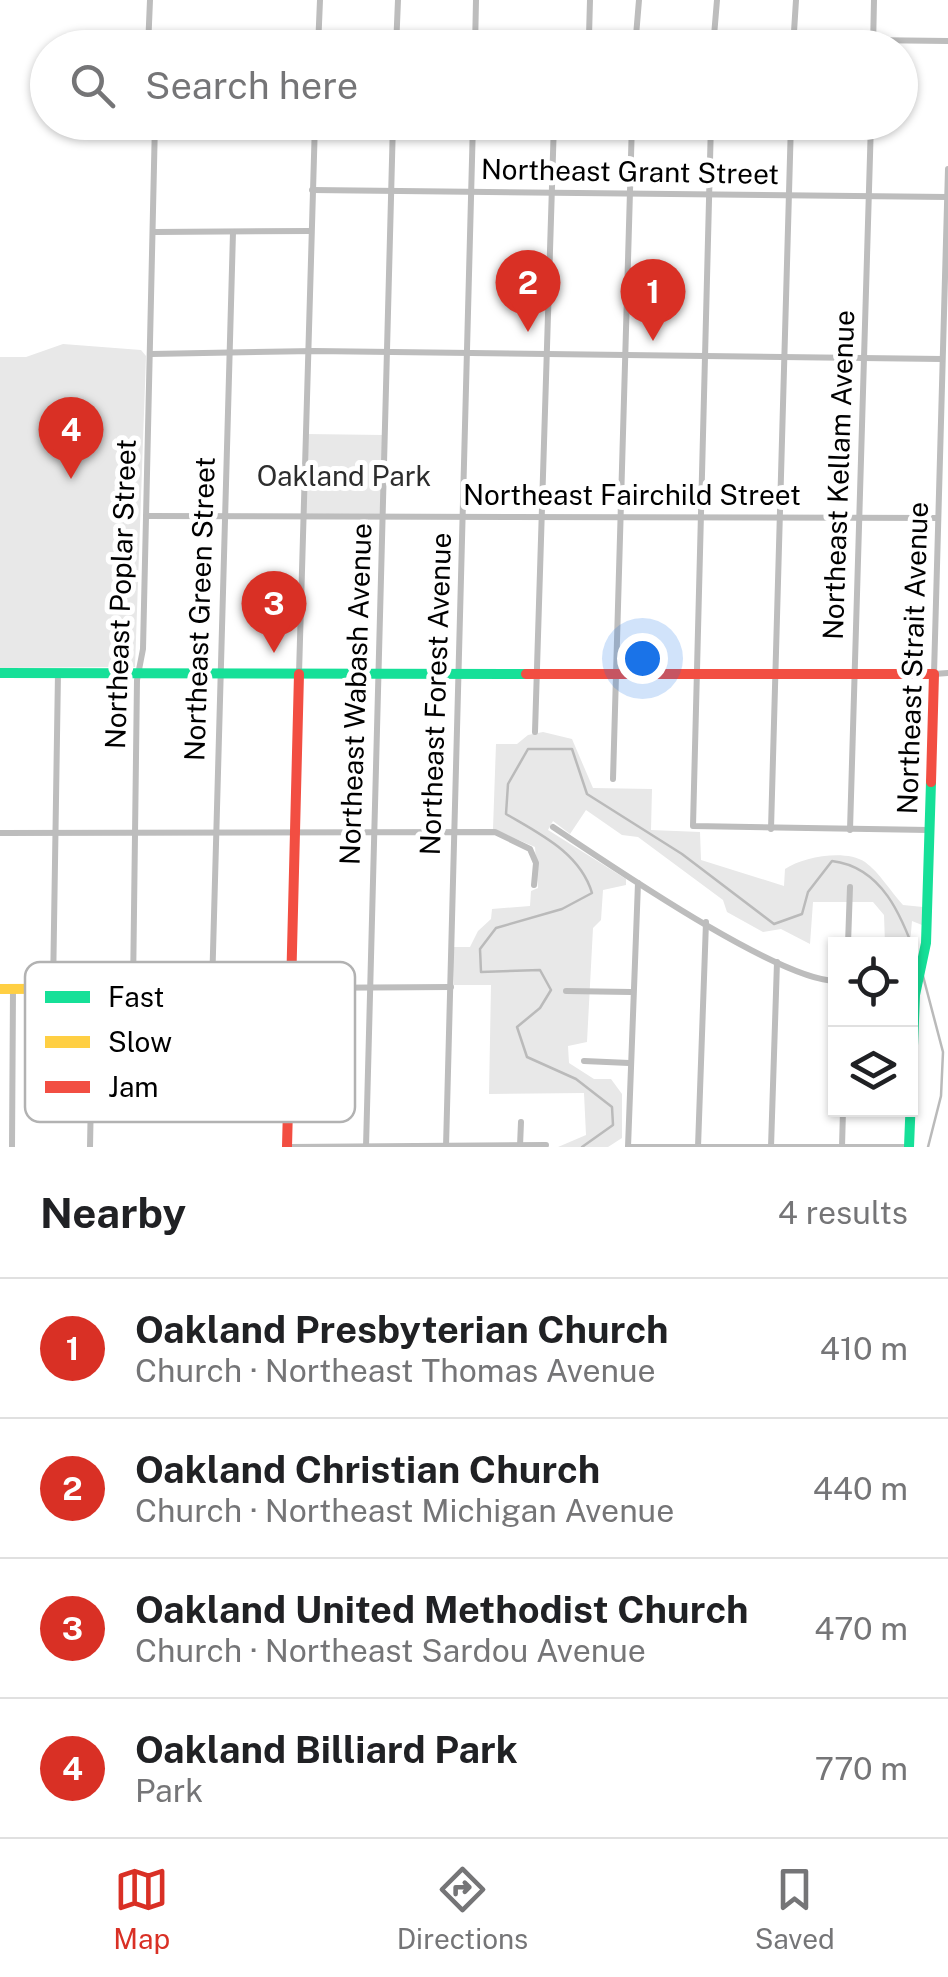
<!DOCTYPE html>
<meta charset="utf-8">
<style>
body{margin:0;font-family:"Public Sans",sans-serif;background:#f2f2f2;color:#202124}
.controls{position:absolute;right:30px;bottom:30px;display:grid;overflow:hidden;border-radius:0px;box-shadow:0 2px 8px #0004}
.controls button{width:90px;height:90px;display:grid;place-items:center;padding:0;border:0;border-bottom:2px solid #e0e0e0;background:#fff;color:#202124;font:50px sans-serif}
.you{position:absolute;left:642px;top:658px;width:35px;height:35px;margin:-25px;border:8px solid #fff;border-radius:50%;background:#1a73e8;box-shadow:0 0 0 15px #1a73e833}
.badge{display:grid;place-items:center;width:65px;height:65px;border-radius:50%;background:#d93025;color:#fff;font-size:32px;font-weight:700}
.pin{position:absolute;translate:-50% -82px;filter:drop-shadow(0 2px 5px #0008)}
.pin::after{content:'';position:absolute;top:52px;width:35px;height:30px;background:inherit;clip-path:polygon(0 0,100% 0,50% 100%)}
.list{margin:0;padding:0;list-style:none}
h2{display:flex;justify-content:space-between;align-items:center;height:130px;margin:0;padding:0 40px;font-size:42px}
h2 small{font-size:32px;font-weight:400;color:#757577}
.list li{display:grid;grid-template-columns:65px 1fr auto;gap:30px;align-items:center;box-sizing:border-box;height:140px;padding:0 40px;border-top:2px solid #e0e0e0}
.list b{display:block;font-size:38px;white-space:nowrap}
.list p{margin:0;font-size:32px;white-space:nowrap;color:#757577}
.list em{font-size:32px;font-style:normal;color:#757577}
.icon{flex:none;width:55px;height:55px;fill:none;stroke:currentColor;stroke-width:2;stroke-linecap:round;stroke-linejoin:round}
.map{position:relative;flex:none;width:948px;height:1147px;overflow:hidden}
.search{position:absolute;background:#fff;box-shadow:0 2px 8px #0004;left:30px;right:30px;top:30px;height:110px;display:flex;align-items:center;gap:25px;box-sizing:border-box;padding:0 35px;border-radius:55px;color:#757577;font-size:38px}
.sheet{height:690px;background:#fff}
nav{display:flex;justify-content:space-around;align-items:center;box-sizing:border-box;height:140px;border-top:2px solid #e0e0e0;background:#fff;font-size:28px;color:#757577}
nav a{display:grid;justify-items:center;gap:5px}
nav .on{color:#d93025}
.map>svg:first-child{display:block}
.green{fill:#e8e8e8}
.lines{fill:none;stroke-linecap:round;stroke-linejoin:round}
.stream{stroke:#bababa;stroke-width:2.5}
.street{stroke:#bdbdbd;stroke-width:6}
.fast{stroke:#16e098;stroke-width:10}
.slow{stroke:#ffcf43;stroke-width:10}
.jam{stroke:#f24e42;stroke-width:10}
.labels{text-anchor:middle;dominant-baseline:central;stroke-width:10;stroke-linejoin:round;paint-order:stroke}
.street-label{font-size:28px;fill:#000;stroke:#fff}
.park-label{font-size:28px;fill:#2d2d2d;stroke:#fff}
.key{fill:#fff;stroke:#b2b2b2;stroke-width:2.5}
.key-label{font-size:28px;fill:#000}
</style>
<div class="map">
<svg width="948" height="1147" viewBox="0 0 948 1147">
<rect width="100%" height="100%" fill="#fff"/>
<g class="green">
<path d="M 63,344 L 141,350 L 146,356 L 135,667 L 0,668 L 0,357 L 26,357 Z"/>
<path d="M 306,434 L 384,435 L 382,515 L 304,515 Z"/>
<path d="M 543,732 L 572,739 L 593,788 L 652,789 L 651,830 L 700,832 L 701,860 L 784,886 L 785,869 C 803,857 845,849 865,862 C 879,872 891,892 903,905 L 923,907 L 922,925 L 912,921 L 910,944 L 885,944 L 884,915 L 873,902 L 813,902 L 810,944 L 781,929 L 763,932 L 727,912 L 723,900 L 638,837 L 622,835 L 586,810 L 570,834 L 553,821 L 548,830 L 626,879 L 626,885 L 603,890 L 601,920 L 593,928 L 587,1042 L 568,1046 L 569,1063 L 594,1079 L 611,1079 L 622,1094 L 622,1138 L 608,1147 L 558,1147 L 586,1135 L 584,1093 L 489,1094 L 491,985 L 454,985 L 453,947 L 470,947 L 478,931 L 491,919 L 492,909 L 530,906 L 531,891 L 538,888 L 535,847 L 493,829 L 496,744 L 517,744 L 528,735 Z"/>
</g>
<g class="lines">
<g class="stream">
<path d="M 923,976 L 943,1052 L 941,1096 L 928,1147"/>
<path d="M 582,1147 L 613,1125 L 612,1107 L 576,1079 L 527,1057 L 517,1027 L 540,1008 L 551,990 L 540,970 L 481,972 L 480,949 L 496,928 L 562,909 L 592,893 C 580,853 540,834 506,814 L 508,784 L 528,749 L 572,749 L 587,794 L 682,854 L 774,924 L 802,914 L 808,892 L 832,861 C 882,867 902,916 917,959"/>
</g>
<g class="street">
<path d="M 319,33 L 948,41"/>
<path d="M 589,36 L 590,0"/>
<path d="M 148,48 L 150,0"/>
<path d="M 318,48 L 320,0"/>
<path d="M 396,48 L 398,0"/>
<path d="M 475,48 L 476,0"/>
<path d="M 635,48 L 639,0"/>
<path d="M 713,48 L 717,0"/>
<path d="M 793,48 L 796,0"/>
<path d="M 873,48 L 874,0"/>
<path d="M 711,122 L 693,826 L 929,830"/>
<path d="M 948,169 L 934,674 L 948,673"/>
<path d="M 312,190 L 947,197"/>
<path d="M 155,232 L 311,231"/>
<path d="M 151,354 L 314,351 L 942,359"/>
<path d="M 146,516 L 938,518"/>
<path d="M 299,674 L 315,122"/>
<path d="M 535,732 L 554,122"/>
<path d="M 613,779 L 632,122"/>
<path d="M 553,827 C 609,864 777,980 836,981"/>
<path d="M 771,829 L 791,122"/>
<path d="M 850,830 L 871,122"/>
<path d="M 0,833 L 495,832 L 530,849 L 536,863 L 534,885"/>
<path d="M 848,944 L 850,887"/>
<path d="M 212,988 L 233,232"/>
<path d="M 291,988 L 451,987"/>
<path d="M 53,989 L 58,673"/>
<path d="M 133,989 L 137,680 L 143,649 L 155,122"/>
<path d="M 566,991 L 631,992"/>
<path d="M 584,1061 L 629,1063"/>
<path d="M 520,1146 L 521,1122"/>
<path d="M 12,1147 L 13,989"/>
<path d="M 90,1147 L 93,989"/>
<path d="M 289,1147 L 546,1145"/>
<path d="M 366,1147 L 393,122"/>
<path d="M 446,1147 L 473,122"/>
<path d="M 628,1147 L 909,1147"/>
<path d="M 628,1147 L 638,883"/>
<path d="M 698,1147 L 706,922"/>
<path d="M 771,1147 L 777,962"/>
<path d="M 842,1147 L 843,1110"/>
</g>
<g class="fast">
<path d="M 0,673 L 526,674"/>
<path d="M 909,1147 L 915,995 L 926,943 L 931,782"/>
</g>
<path class="slow" d="M 0,989 L 291,988"/>
<g class="jam">
<path d="M 526,674 L 934,674 L 931,782"/>
<path d="M 287,1147 L 299,674"/>
</g>
</g>
<g class="labels">
<g class="street-label">
<text transform="translate(630 171) rotate(1)">Northeast Grant Street</text>
<text transform="translate(838 475) rotate(-88)">Northeast Kellam Avenue</text>
<text x="632" y="494">Northeast Fairchild Street</text>
<text transform="translate(120 594) rotate(-88)">Northeast Poplar Street</text>
<text transform="translate(199 609) rotate(-88)">Northeast Green Street</text>
<text transform="translate(912 658) rotate(-88)">Northeast Strait Avenue</text>
<text transform="translate(355 694) rotate(-88)">Northeast Wabash Avenue</text>
<text transform="translate(435 694) rotate(-88)">Northeast Forest Avenue</text>
</g>
<g class="park-label">
<text x="344" y="475">Oakland Park</text>
</g>
</g>
<rect x="25" y="962" width="330" height="160" rx="15" class="key"/>
<rect x="45" y="991" width="45" height="12" fill="#16e098"/>
<rect x="45" y="1036" width="45" height="12" fill="#ffcf43"/>
<rect x="45" y="1081" width="45" height="12" fill="#f24e42"/>
<g class="key-label">
<text x="108" y="1007">Fast</text>
<text x="108" y="1052">Slow</text>
<text x="108" y="1097">Jam</text>
</g>
</svg>
<div class="controls">
<button><svg class="icon" aria-label="locate" viewBox="0 0 24 24"><circle cx="12" cy="12" r="6"/><path d="M12 2v4M12 18v4M2 12h4M18 12h4"/></svg></button>
<button><svg class="icon" aria-label="layers" viewBox="0 0 24 24"><path d="M12 4l9 5-9 5-9-5zM3 14l9 5 9-5"/></svg></button>
</div>
<div class="you"></div>
<div class="pin badge" style="left:653px;top:341px">1</div>
<div class="pin badge" style="left:528px;top:332px">2</div>
<div class="pin badge" style="left:274px;top:653px">3</div>
<div class="pin badge" style="left:71px;top:479px">4</div>
<div class="search"><svg class="icon" aria-label="search" viewBox="0 0 24 24"><circle cx="10" cy="10" r="6"/><path d="M15 15l6 6"/></svg>Search here</div>
</div>
<section class="sheet">
<h2>Nearby<small>4 results</small></h2>
<ul class="list">
<li><span class="badge">1</span><div><b>Oakland Presbyterian Church</b><p>Church · Northeast Thomas Avenue</p></div><em>410 m</em></li>
<li><span class="badge">2</span><div><b>Oakland Christian Church</b><p>Church · Northeast Michigan Avenue</p></div><em>440 m</em></li>
<li><span class="badge">3</span><div><b>Oakland United Methodist Church</b><p>Church · Northeast Sardou Avenue</p></div><em>470 m</em></li>
<li><span class="badge">4</span><div><b>Oakland Billiard Park</b><p>Park</p></div><em>770 m</em></li>
</ul>
</section>
<nav>
<a class="on"><svg class="icon" aria-label="map" viewBox="0 0 24 24"><path d="M3 6l6-2 6 2 6-2v14l-6 2-6-2-6 2zM9 4v14M15 6v14"/></svg>Map</a>
<a><svg class="icon" aria-label="directions" viewBox="0 0 24 24"><path d="M12 3l9 9-9 9-9-9zM9 14v-3h6M13 9l2 2-2 2"/></svg>Directions</a>
<a><svg class="icon" aria-label="saved" viewBox="0 0 24 24"><path d="M7 4h10v16l-5-4-5 4z"/></svg>Saved</a>
</nav>
